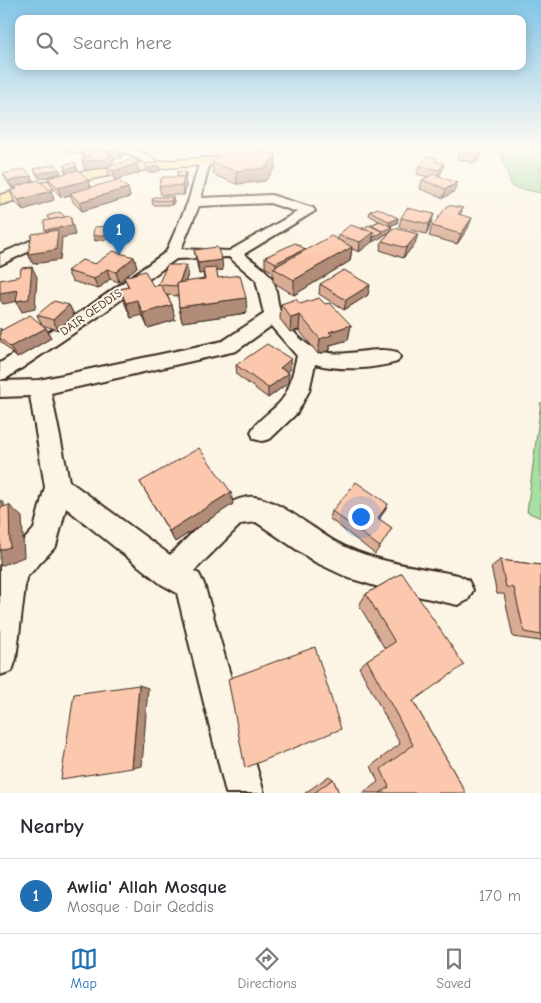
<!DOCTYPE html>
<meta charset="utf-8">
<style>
body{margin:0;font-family:"Comic Neue",sans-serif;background:#f7f7f7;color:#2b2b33}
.you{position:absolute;left:360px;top:516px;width:18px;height:18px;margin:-12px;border:4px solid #fff;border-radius:50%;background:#1a73e8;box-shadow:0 0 0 8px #1a73e833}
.badge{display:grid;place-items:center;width:32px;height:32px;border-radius:50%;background:#1f6fb2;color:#fff;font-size:16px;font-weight:700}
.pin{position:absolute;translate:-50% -41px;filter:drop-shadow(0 1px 2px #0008)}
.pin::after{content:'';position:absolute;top:26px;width:18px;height:15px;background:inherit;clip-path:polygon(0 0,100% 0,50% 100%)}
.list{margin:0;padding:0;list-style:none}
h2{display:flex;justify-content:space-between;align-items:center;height:65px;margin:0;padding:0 20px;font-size:21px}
h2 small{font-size:16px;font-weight:400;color:#7c7c81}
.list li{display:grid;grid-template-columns:32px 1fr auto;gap:15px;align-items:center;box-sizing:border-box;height:75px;padding:0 20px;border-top:1px solid #e1e1e2}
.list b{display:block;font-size:19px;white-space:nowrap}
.list p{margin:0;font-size:16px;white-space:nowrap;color:#7c7c81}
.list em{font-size:16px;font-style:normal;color:#7c7c81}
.icon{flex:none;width:28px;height:28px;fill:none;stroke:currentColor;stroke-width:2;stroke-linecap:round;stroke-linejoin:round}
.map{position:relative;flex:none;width:541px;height:793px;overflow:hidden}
.search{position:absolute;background:#fff;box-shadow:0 2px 12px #0003;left:15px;right:15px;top:15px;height:55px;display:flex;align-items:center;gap:12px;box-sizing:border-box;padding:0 18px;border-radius:10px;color:#7c7c81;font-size:19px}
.sheet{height:140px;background:#fff}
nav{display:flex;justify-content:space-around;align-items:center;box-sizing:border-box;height:70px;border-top:1px solid #e1e1e2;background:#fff;font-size:14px;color:#7c7c81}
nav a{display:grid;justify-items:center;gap:2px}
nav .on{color:#1f6fb2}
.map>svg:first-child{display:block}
.green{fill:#a7dea2;stroke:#718460}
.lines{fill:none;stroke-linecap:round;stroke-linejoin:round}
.minor-casing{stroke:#3b2a1e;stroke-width:4}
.major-casing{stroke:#3b2a1e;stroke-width:3}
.minor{fill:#fcf5e5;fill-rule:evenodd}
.major{fill:#f9df96;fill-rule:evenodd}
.wall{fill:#d9ac95;stroke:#3b2a1e}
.shaded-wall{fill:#b08c79;stroke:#3b2a1e}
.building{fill:#fcc8ad;stroke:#3b2a1e}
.labels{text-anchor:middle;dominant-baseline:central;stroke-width:4;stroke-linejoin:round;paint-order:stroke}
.far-street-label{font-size:12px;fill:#3b2a1e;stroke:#fcf5e5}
</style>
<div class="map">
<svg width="541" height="793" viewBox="0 0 541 793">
<rect width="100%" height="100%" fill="#fcf5e5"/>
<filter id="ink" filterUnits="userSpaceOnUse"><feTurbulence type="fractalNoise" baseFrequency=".02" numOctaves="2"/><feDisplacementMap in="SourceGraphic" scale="10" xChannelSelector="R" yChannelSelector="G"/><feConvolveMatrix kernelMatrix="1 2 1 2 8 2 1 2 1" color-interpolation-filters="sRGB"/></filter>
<g filter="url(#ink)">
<g class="green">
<path d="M 499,147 L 541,147 L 541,193 L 512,187 Z"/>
<path d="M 541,402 L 541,518 L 527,512 Z"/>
</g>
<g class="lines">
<defs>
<g id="minor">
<path d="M 115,147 C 130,146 146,151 157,163 L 151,166 Z"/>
<path d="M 205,158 L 210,161 L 201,198 L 271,195 L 313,208 L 315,211 L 244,254 C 252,261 265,268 271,277 C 278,287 276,303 281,314 C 288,328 305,346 320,351 C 345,359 373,345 397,352 L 400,357 L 397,362 C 372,369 340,371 315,364 L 309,391 L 297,413 L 270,439 L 262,441 L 254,439 L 251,432 C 257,419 272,412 281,401 C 291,389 293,370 297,356 L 271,326 L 236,351 L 51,393 L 69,481 L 170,555 C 192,535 216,502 248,497 C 272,494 313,529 334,541 C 371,562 417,567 458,575 L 468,580 L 473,590 L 468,600 L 458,605 L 385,589 L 349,578 L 315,562 L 256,522 L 241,524 L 194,571 L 199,574 L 204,584 L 264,793 L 226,793 L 177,593 L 161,584 L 66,508 L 56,546 L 26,578 L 16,659 L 12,671 L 0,675 L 0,566 L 34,529 L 45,487 L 30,396 L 0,397 L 0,381 L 39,380 L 223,341 L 264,314 L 256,280 L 229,257 L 176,259 L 99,316 L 7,378 L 0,380 L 0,363 L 87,308 L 166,252 L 188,202 L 200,161 ZM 270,203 L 297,212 L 229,251 L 181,249 L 199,206 Z"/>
<path d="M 46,234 L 53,238 L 51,241 L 0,265 L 0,254 Z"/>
</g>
<path id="major" d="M 264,147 L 279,147 C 266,165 238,165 218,165 C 165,166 111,173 59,187 C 39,192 20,200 0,205 L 0,195 L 76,173 L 127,164 L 241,155 L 253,153 Z"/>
</defs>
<use href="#minor" class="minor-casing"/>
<use href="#major" class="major-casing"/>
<use href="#minor" class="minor"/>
<use href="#major" class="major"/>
</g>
<g class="wall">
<path d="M 64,147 L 97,147 L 89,151 L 94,152 L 109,151 L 124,154 L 121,158 L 113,158 L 114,160 L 111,165 L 139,173 L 115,180 L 109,175 L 107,168 L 85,170 L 82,161 L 83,159 L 82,156 L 85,153 L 81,155 L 65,151 Z"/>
<path d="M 484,149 L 480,158 L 474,163 L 457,159 L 460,151 Z"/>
<path d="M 276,155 L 275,168 L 265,181 L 237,184 L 214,175 L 212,163 Z"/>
<path d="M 437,162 L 442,172 L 439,176 L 454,192 L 443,198 L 420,189 L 422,180 L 428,177 L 417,174 L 419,166 Z"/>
<path d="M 77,168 L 77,171 L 88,180 L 91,187 L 128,188 L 130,197 L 82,211 L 73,202 L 71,195 L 61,197 L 52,187 L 48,178 L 66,173 L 64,169 Z"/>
<path d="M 34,169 L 61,173 L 40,179 L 36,174 Z"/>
<path d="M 186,172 L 186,176 L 185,180 L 186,186 L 184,195 L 161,195 L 159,186 Z"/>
<path d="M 3,174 L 34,181 L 51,191 L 54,200 L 23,210 L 14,201 L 10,191 L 13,190 L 8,183 Z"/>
<path d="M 173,197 L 174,202 L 172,205 L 153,205 L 152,200 Z"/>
<path d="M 463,208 L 460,215 L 468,228 L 457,244 L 429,236 L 432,226 Z"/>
<path d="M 370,211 L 398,218 L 397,223 L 390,226 L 392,227 L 390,231 L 415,244 L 403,258 L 380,250 L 382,241 L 390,232 L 382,236 L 382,237 L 372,242 L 372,241 L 359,252 L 352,249 L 350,261 L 294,295 L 273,282 L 273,272 L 265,267 L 265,257 L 305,250 L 338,240 L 338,235 L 370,226 L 371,225 L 379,221 L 369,215 Z"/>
<path d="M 434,214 L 431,223 L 426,234 L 399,227 L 401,218 Z"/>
<path d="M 194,250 L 223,270 L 216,271 L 218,278 L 247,313 L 182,322 L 179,307 L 178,296 L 167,295 L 172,305 L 175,320 L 148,328 L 142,315 L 131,318 L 125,304 L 120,289 L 128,287 L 125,277 L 119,282 L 110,279 L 98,289 L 72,281 L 67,271 L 95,264 L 134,257 L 137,267 L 126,276 L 153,286 L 188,275 L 185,282 L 204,280 L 203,273 L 199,274 L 196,260 Z"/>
<path d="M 320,284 L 368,295 L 344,310 L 319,294 Z"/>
<path d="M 281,304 L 325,304 L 351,325 L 348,340 L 330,345 L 330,350 L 318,354 L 299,330 L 290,332 L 280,319 Z"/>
<path d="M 69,305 L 74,315 L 58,330 L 42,325 L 37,315 Z"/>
<path d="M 0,328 L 1,330 L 46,328 L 51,338 L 17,358 L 0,341 Z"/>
<path d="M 236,365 L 290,370 L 287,372 L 288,383 L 268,398 L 237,375 Z"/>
<path d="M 140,482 L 233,504 L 175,542 Z"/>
<path d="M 332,511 L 384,512 L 379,519 L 392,528 L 375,554 L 330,519 Z"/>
<path d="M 500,560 L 541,565 L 541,641 L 513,637 L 504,594 L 497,594 L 491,567 Z"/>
<path d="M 402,573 L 413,701 L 466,793 L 363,793 L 378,782 L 371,766 L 400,744 L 359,667 L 367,660 L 385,649 L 359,605 L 366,594 Z"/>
<path d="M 329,776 L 333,779 L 339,793 L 305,793 Z"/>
</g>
<g class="shaded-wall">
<path d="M 78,147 L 97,147 L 81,155 Z"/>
<path d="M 484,149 L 480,158 L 474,163 L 477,155 Z"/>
<path d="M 122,150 L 124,154 L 121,158 L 120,153 Z"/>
<path d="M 111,151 L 114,160 L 110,168 L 106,167 L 107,168 L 85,170 L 82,161 L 95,155 Z"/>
<path d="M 276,155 L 275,168 L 265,181 L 237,184 L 236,171 Z"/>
<path d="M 76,163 L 77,168 L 77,172 L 66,173 L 64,169 Z"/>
<path d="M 444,163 L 442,172 L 437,179 L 439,170 Z"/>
<path d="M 137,164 L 139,173 L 115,180 L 113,171 Z"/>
<path d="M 159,166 L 160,171 L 148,173 L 147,168 Z"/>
<path d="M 59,169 L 61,173 L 40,179 L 38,174 Z"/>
<path d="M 186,172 L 186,176 L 185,180 L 186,186 L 184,195 L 182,186 L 183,178 Z"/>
<path d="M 31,176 L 35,185 L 14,187 L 16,190 L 13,191 L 9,181 Z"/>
<path d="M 88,180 L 91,189 L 70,193 L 71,195 L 61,197 L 58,188 Z"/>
<path d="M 457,183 L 454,192 L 443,198 L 446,189 Z"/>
<path d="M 128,188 L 130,197 L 82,211 L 79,202 Z"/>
<path d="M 51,191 L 54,200 L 23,210 L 19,200 Z"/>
<path d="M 173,197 L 174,202 L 172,205 L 171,201 Z"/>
<path d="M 434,214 L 431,223 L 426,234 L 429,224 Z"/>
<path d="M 70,216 L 73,226 L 75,235 L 61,238 L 62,240 L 60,260 L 33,264 L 28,254 L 49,240 L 45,230 Z"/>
<path d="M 398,218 L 397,223 L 389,226 L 390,222 Z"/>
<path d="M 472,218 L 468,228 L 457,244 L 461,234 Z"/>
<path d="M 111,226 L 113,231 L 112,239 L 95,241 L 93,236 Z"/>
<path d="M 392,227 L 390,232 L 382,236 L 382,237 L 372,242 L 374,237 L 382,232 L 382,231 Z"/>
<path d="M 374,232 L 372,242 L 359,252 L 360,242 Z"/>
<path d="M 418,234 L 415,244 L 403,258 L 406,248 Z"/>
<path d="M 352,247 L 350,261 L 294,295 L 294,280 Z"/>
<path d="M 305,249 L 305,259 L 276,269 L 276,263 Z"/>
<path d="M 134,257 L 137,267 L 119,282 L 116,272 Z"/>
<path d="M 222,260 L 223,270 L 199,274 L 198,263 Z"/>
<path d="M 186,265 L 188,275 L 180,296 L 178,286 Z"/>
<path d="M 32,267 L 37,277 L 35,309 L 22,312 L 16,301 Z"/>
<path d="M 107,269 L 110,279 L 98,289 L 94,279 Z"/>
<path d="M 370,285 L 368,295 L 344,310 L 346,300 Z"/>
<path d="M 18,290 L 23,300 L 3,304 L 0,300 L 0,293 Z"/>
<path d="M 246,298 L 247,313 L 182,322 L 179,307 Z"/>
<path d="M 137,300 L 142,315 L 131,318 L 126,303 Z"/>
<path d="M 69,305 L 74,315 L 58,330 L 53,320 Z"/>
<path d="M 172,305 L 175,320 L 148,328 L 143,313 Z"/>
<path d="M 300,315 L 299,330 L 290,332 L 291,318 Z"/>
<path d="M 351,325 L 348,340 L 330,345 L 330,350 L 318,354 L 320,339 L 329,332 Z"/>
<path d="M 46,328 L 51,338 L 17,358 L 10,347 Z"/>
<path d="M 291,359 L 290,370 L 280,378 L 280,368 Z"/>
<path d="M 289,373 L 288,383 L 268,398 L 268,388 Z"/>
<path d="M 231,492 L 233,504 L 175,542 L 169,531 Z"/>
<path d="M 0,500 L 4,503 L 5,523 L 0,519 Z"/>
<path d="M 388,504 L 384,512 L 374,526 L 378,518 Z"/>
<path d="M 9,505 L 22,517 L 24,557 L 0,566 L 0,550 Z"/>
<path d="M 139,685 L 148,688 L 142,766 L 132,768 Z"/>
</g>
<g class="building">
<path d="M 465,147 L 473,147 L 484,149 L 477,155 L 460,151 Z"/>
<path d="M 244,148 L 276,155 L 265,168 L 236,171 L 212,163 L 220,155 Z"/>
<path d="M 110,150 L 122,150 L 120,153 L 112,153 L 111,151 L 109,151 Z"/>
<path d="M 86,151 L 94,151 L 90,156 L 82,156 Z"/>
<path d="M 111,151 L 107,159 L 82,161 L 85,157 L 90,157 L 93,152 Z"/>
<path d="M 428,156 L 438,158 L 435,161 L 444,163 L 439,170 L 419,166 Z"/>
<path d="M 130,160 L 137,164 L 113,171 L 106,167 Z"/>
<path d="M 76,163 L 76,167 L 64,169 L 65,164 Z"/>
<path d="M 157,163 L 159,166 L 147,168 L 145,164 Z"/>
<path d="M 55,164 L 59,169 L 38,174 L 34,169 Z"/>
<path d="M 25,169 L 31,176 L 9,181 L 3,174 Z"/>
<path d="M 78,170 L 88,180 L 58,188 L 48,178 Z"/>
<path d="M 178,171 L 186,172 L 183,177 L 176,177 Z"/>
<path d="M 434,174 L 457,183 L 446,189 L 422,180 Z"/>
<path d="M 162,177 L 184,177 L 182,186 L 159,186 Z"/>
<path d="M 38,180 L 51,191 L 19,200 L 10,191 L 17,189 L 14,187 Z"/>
<path d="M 118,180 L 128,188 L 79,202 L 70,193 Z"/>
<path d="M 154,197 L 173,197 L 171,201 L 152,200 Z"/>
<path d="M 448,205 L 463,208 L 458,214 L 472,218 L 461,234 L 432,226 Z"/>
<path d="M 378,208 L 398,218 L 390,222 L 370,211 Z"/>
<path d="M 407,208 L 434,214 L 429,224 L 401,218 Z"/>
<path d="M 60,212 L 65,217 L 50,220 L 47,216 Z"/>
<path d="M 70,216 L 72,225 L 45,230 L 44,221 Z"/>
<path d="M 380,221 L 392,227 L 382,231 L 371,225 Z"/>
<path d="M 350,225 L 374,232 L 360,242 L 338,235 Z"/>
<path d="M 369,225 L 383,232 L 374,237 L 373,236 L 374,232 L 362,229 Z"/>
<path d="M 111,226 L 110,234 L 93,236 L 94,227 Z"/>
<path d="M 394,228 L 418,234 L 406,248 L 382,241 Z"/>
<path d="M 58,230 L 56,250 L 28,254 L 32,234 Z"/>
<path d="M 331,236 L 352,247 L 294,280 L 273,268 Z"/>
<path d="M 295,243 L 305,249 L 276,263 L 265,257 Z"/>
<path d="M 217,247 L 222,260 L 198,263 L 194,250 Z"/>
<path d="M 113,251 L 134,257 L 116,272 L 107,269 L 94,279 L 67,271 L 82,260 L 95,264 Z"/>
<path d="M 167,265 L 186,265 L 179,283 L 177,283 L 177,286 L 161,285 L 160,284 L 158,285 Z"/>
<path d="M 32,267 L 29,299 L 16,301 L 18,290 L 0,293 L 0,280 L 20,276 L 21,268 Z"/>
<path d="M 216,268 L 218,278 L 240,275 L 246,298 L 179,307 L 177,283 L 205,279 L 203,269 Z"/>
<path d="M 344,270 L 370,285 L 346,300 L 320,284 Z"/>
<path d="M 145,271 L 153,286 L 160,284 L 172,305 L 143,313 L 137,300 L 126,303 L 120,289 L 129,287 L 124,277 Z"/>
<path d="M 319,298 L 325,304 L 330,303 L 351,325 L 329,332 L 332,335 L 320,339 L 300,315 L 291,318 L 281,304 L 296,299 L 300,304 Z"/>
<path d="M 54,301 L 69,305 L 53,320 L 37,315 Z"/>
<path d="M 30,315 L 46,328 L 10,347 L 0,338 L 0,331 Z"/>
<path d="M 267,344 L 291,359 L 280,368 L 289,373 L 268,388 L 236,365 Z"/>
<path d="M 199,448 L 231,492 L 169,531 L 140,482 Z"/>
<path d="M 356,482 L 388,504 L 378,518 L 392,528 L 380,547 L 332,511 Z"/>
<path d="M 9,505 L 10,547 L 0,550 L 0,508 Z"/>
<path d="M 500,560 L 541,565 L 541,635 L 524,632 L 514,588 L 506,587 Z"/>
<path d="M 402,573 L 464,665 L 413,701 L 466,793 L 380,793 L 389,787 L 381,769 L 413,745 L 367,660 L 395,642 L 366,594 Z"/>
<path d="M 315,647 L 341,729 L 245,768 L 228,679 Z"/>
<path d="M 139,685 L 132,768 L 61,779 L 74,694 Z"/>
<path d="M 333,779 L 339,793 L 314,793 Z"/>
</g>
</g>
<linearGradient id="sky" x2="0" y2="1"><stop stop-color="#83c5e6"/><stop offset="0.57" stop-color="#fefaf3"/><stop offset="1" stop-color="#fefaf3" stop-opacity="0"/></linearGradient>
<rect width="541" height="258" fill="url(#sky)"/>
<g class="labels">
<g class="far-street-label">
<text transform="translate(91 312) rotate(-35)">DAIR QEDDIS</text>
</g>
</g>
</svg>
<div class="you"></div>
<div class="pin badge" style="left:119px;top:255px">1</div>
<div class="search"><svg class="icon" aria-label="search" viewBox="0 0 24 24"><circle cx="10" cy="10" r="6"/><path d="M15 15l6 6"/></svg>Search here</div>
</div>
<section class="sheet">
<h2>Nearby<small></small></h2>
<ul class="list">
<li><span class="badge">1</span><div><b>Awlia' Allah Mosque</b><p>Mosque · Dair Qeddis</p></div><em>170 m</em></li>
</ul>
</section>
<nav>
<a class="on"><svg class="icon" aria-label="map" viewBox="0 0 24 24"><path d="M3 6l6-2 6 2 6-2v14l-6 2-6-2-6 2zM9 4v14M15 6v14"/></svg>Map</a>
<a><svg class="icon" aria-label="directions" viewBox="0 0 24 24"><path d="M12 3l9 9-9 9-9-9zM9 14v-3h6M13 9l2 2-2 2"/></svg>Directions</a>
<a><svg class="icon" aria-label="saved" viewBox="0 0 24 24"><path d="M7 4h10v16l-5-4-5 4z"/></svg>Saved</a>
</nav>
